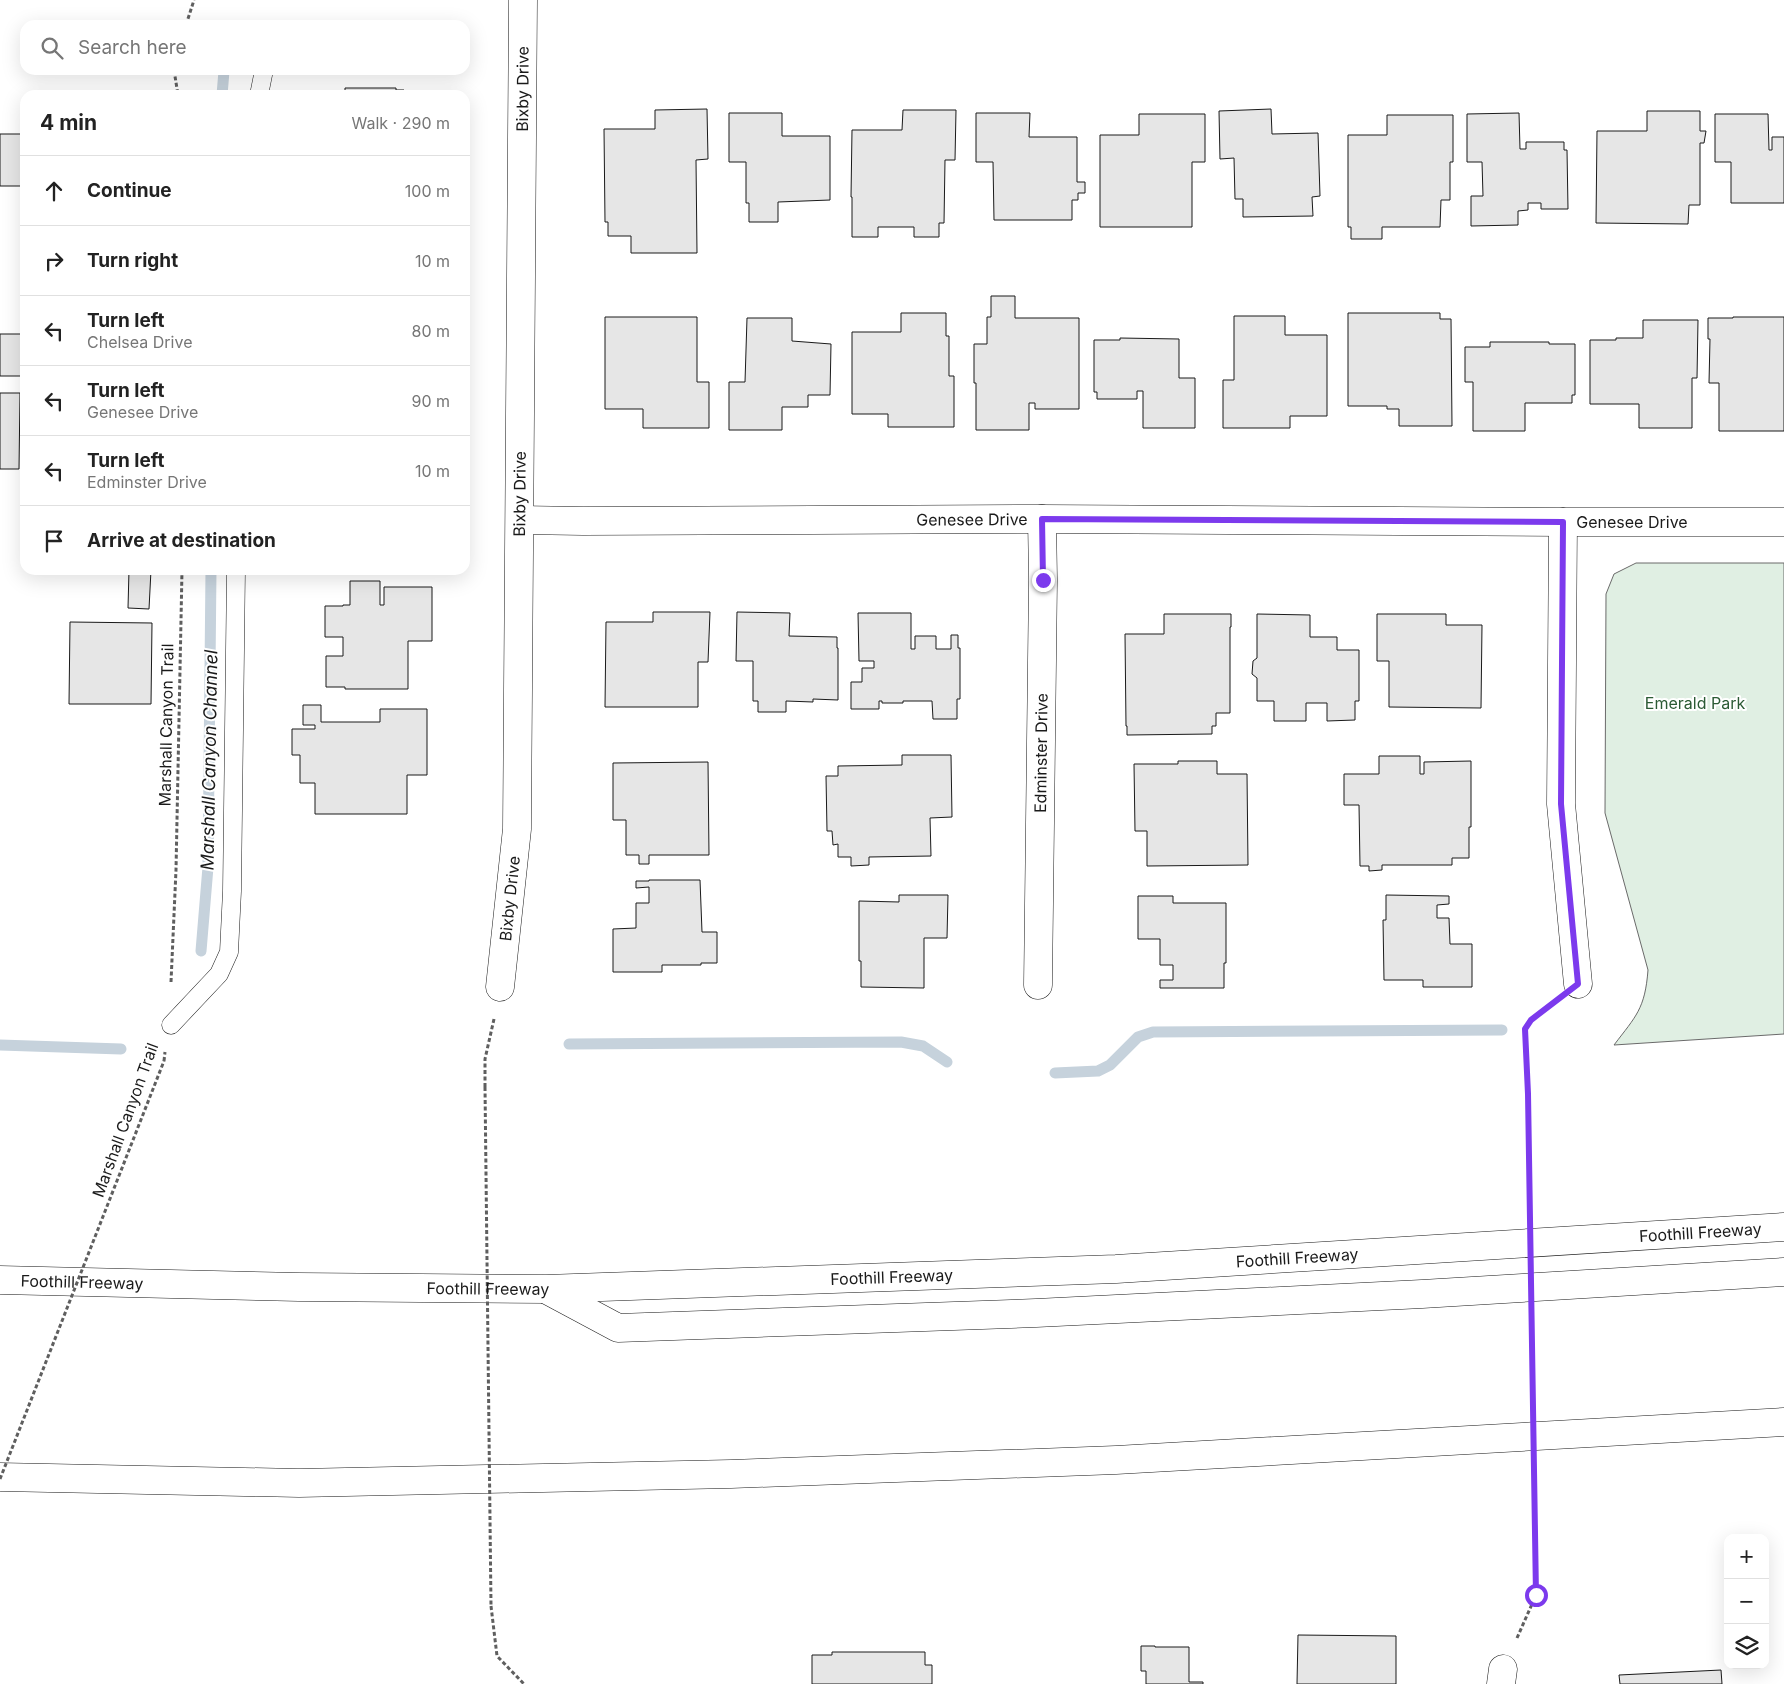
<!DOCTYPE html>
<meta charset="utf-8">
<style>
body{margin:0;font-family:Inter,sans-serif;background:#f2f2f2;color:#222}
.controls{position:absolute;right:15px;bottom:15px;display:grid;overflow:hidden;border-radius:10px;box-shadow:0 5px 20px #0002}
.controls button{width:45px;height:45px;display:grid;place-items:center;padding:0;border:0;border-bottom:1px solid #e0e0e0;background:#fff;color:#222;font:25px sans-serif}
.stop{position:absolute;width:15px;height:15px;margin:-11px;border:4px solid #7c3aed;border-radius:50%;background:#fff}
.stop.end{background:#7c3aed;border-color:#fff;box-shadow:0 1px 5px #0008}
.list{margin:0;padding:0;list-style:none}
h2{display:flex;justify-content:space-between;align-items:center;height:65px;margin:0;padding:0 20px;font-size:21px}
h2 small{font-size:16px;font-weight:400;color:#767676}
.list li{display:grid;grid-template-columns:32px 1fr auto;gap:15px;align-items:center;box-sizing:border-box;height:70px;padding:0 20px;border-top:1px solid #e0e0e0}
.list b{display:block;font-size:19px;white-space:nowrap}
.list p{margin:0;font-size:16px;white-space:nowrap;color:#767676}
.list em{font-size:16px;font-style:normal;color:#767676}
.icon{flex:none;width:28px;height:28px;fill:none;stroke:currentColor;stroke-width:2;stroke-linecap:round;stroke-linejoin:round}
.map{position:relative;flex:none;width:1784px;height:1684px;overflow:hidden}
.search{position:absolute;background:#fff;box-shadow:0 5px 20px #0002;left:20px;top:20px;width:450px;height:55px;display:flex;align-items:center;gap:12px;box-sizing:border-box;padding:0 18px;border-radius:15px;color:#767676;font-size:19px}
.panel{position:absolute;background:#fff;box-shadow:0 5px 20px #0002;left:20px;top:90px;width:450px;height:485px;border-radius:15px}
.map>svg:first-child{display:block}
.green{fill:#e0efe3;stroke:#6a6a6a}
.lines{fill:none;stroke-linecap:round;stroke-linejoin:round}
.stream{stroke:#c6d2dc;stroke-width:11}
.building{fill:#e6e6e6;stroke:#1a1a1a}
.service-casing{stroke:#1a1a1a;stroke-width:19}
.minor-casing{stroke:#1a1a1a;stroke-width:29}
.motorway-casing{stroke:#1a1a1a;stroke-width:29}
.path{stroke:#5f5f5f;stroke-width:3;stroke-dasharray:4 2.5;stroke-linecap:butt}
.service{stroke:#fff;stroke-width:18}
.minor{stroke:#fff;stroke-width:28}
.motorway{stroke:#fff;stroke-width:28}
.path-bridge{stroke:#5f5f5f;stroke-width:3;stroke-dasharray:4 2.5;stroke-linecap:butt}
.route{stroke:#7c3aed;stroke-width:6}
.labels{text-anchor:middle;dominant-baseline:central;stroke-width:4;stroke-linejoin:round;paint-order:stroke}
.street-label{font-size:16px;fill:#1a1a1a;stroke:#fff}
.park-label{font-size:16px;fill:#2b5a34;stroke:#fff}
.water-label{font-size:18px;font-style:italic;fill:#1a1a1a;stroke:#fff}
</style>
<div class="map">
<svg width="1784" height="1684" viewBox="0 0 1784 1684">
<rect width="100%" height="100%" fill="#fff"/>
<path class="green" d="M 1636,563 L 1784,563 L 1784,1034 L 1614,1045 C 1636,1016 1645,1009 1648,970 L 1605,813 L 1606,594 L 1614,574 Z"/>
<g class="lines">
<g class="stream">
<path d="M 222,95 L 224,71"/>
<path d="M 201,951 L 208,867 L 211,570"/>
<path d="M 569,1044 L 901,1042 L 923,1046 L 947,1062"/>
<path d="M 0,1045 L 121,1049"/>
<path d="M 1055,1073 L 1098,1071 L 1110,1065 L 1138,1037 L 1153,1032 L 1502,1030"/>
</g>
</g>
<g class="building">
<path d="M 345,88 L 396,88 L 396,90 L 404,90 L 404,95 L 345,95 Z"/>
<path d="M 707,109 L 708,159 L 696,160 L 697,253 L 631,253 L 631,236 L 608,236 L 608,222 L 605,222 L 604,129 L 655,129 L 655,110 Z"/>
<path d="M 1271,109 L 1272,134 L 1318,133 L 1320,196 L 1312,197 L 1313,216 L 1243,217 L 1243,199 L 1235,199 L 1234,158 L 1220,159 L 1219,111 Z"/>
<path d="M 903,110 L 956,110 L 955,160 L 945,160 L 944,223 L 939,223 L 939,237 L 914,237 L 914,227 L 878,227 L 878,237 L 852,237 L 852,197 L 851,197 L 852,130 L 902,130 Z"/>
<path d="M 1647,111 L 1700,111 L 1700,131 L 1706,131 L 1704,143 L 1700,143 L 1700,205 L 1689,205 L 1688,224 L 1596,223 L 1597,131 L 1647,131 Z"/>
<path d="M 729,113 L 782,113 L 782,136 L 830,136 L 830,200 L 778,202 L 778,222 L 749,222 L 749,203 L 746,203 L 746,162 L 729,162 Z"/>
<path d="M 976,113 L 1030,113 L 1029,137 L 1077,137 L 1077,182 L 1085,182 L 1085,193 L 1078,193 L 1078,200 L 1072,200 L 1072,220 L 994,220 L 993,162 L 976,162 Z"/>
<path d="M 1519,113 L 1520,149 L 1526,149 L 1526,142 L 1564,142 L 1564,150 L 1567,150 L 1568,209 L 1541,209 L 1541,203 L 1528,203 L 1528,210 L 1518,211 L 1518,225 L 1471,226 L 1471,196 L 1483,196 L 1482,162 L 1467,162 L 1467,114 Z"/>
<path d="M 1139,114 L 1205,114 L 1205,162 L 1192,162 L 1192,227 L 1100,227 L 1100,135 L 1139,135 Z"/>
<path d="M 1715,114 L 1768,114 L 1769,150 L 1772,150 L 1772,137 L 1784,137 L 1784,203 L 1731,203 L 1731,162 L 1715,162 Z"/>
<path d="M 1387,115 L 1453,115 L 1453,162 L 1450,162 L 1450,200 L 1441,200 L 1440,227 L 1382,227 L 1382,239 L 1351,239 L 1351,227 L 1348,227 L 1348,135 L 1387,135 Z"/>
<rect x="0" y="134" width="25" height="52"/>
<path d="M 991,296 L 1015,296 L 1015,318 L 1079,318 L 1079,409 L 1035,409 L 1035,403 L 1029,403 L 1029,430 L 976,430 L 976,383 L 974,383 L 974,344 L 987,344 L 987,317 L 991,317 Z"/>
<path d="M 901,313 L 946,313 L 946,336 L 949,336 L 949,376 L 954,376 L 954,427 L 888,427 L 888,414 L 852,414 L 852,332 L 901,332 Z"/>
<path d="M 1348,313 L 1440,313 L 1440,319 L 1451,319 L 1452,426 L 1399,426 L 1399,409 L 1387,409 L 1387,406 L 1348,406 Z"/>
<path d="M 1234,316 L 1285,316 L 1285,335 L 1327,335 L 1327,416 L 1290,416 L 1290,428 L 1223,428 L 1223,380 L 1234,380 Z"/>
<path d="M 605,317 L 697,317 L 697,382 L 709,382 L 709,428 L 643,428 L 643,409 L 605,409 Z"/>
<path d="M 1733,317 L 1784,317 L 1784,431 L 1719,431 L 1719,383 L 1709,383 L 1710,339 L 1708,339 L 1708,318 L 1733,318 Z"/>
<path d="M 747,318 L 792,318 L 792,341 L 831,344 L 830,395 L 808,395 L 808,407 L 782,407 L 782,430 L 729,430 L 729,382 L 745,382 Z"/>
<path d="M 1643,320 L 1698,320 L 1697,378 L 1692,378 L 1692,428 L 1639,428 L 1639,404 L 1590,404 L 1590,340 L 1616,340 L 1616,338 L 1643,338 Z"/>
<path d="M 0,334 L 25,334 L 24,376 L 0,376 Z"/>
<path d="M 1120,338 L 1179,339 L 1179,378 L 1195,378 L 1195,428 L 1143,428 L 1143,391 L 1137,391 L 1137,399 L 1097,399 L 1097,392 L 1094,392 L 1094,340 L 1120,340 Z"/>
<path d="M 1490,342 L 1549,342 L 1549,344 L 1575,344 L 1575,395 L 1572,395 L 1572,403 L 1525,403 L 1525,431 L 1473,431 L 1473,382 L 1465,382 L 1465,347 L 1490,347 Z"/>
<path d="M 0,393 L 20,393 L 19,469 L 0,469 Z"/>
<path d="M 129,570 L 151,570 L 149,609 L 128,608 Z"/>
<path d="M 350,581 L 380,581 L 380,605 L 384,605 L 384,587 L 432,587 L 432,641 L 408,641 L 408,689 L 345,689 L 345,687 L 326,687 L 326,656 L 343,656 L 343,637 L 325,637 L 325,606 L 343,606 L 343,605 L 350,605 Z"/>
<path d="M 653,612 L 710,612 L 708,662 L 698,662 L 698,707 L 605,707 L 606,622 L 653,622 Z"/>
<path d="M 737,612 L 790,613 L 789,636 L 837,637 L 837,648 L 838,648 L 838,700 L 813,699 L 813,702 L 786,701 L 786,712 L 758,712 L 758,701 L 753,701 L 753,661 L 736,661 Z"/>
<path d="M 858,613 L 911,613 L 911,649 L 915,649 L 915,636 L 936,636 L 936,649 L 951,649 L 951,635 L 958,635 L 958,648 L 960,648 L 960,699 L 957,699 L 957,719 L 933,719 L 932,701 L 903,701 L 903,703 L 882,703 L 882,701 L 879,701 L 879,709 L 851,709 L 851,682 L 862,682 L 862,668 L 874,668 L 874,661 L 859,661 Z"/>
<path d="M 1164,614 L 1231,614 L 1231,627 L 1230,627 L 1230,713 L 1216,713 L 1216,726 L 1212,726 L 1212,734 L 1127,735 L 1127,726 L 1126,726 L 1125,634 L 1164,634 Z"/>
<path d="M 1257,614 L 1310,615 L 1310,637 L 1337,637 L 1337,650 L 1359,650 L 1359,701 L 1355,701 L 1355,720 L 1327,721 L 1327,703 L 1306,703 L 1306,721 L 1274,721 L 1274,701 L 1257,701 L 1257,678 L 1252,674 L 1253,661 L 1257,658 Z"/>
<path d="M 1377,614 L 1446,614 L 1446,625 L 1482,625 L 1481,708 L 1389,707 L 1389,661 L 1377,661 Z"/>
<path d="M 70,622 L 152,623 L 151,704 L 69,704 Z"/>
<path d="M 303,705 L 321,705 L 321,722 L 380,722 L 380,709 L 427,709 L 427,775 L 407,775 L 407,814 L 315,814 L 315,783 L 300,783 L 300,755 L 292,755 L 292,729 L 315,729 L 315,725 L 303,725 Z"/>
<path d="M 902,755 L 951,755 L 952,817 L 930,818 L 931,856 L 869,857 L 869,865 L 851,866 L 851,857 L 838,857 L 838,844 L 833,845 L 832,831 L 827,831 L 826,776 L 838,776 L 838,766 L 902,765 Z"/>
<path d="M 1379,756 L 1420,756 L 1420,774 L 1424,774 L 1424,762 L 1471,761 L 1471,827 L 1469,827 L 1469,858 L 1452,858 L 1452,865 L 1382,865 L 1382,870 L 1369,871 L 1369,866 L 1360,866 L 1359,805 L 1344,805 L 1344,774 L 1379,774 Z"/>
<path d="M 1178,761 L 1217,761 L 1217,774 L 1247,774 L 1248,865 L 1147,866 L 1147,831 L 1135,831 L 1134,764 L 1178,764 Z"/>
<path d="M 708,762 L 709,855 L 649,855 L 649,864 L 639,864 L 639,855 L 626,855 L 626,820 L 613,820 L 613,763 Z"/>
<path d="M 649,880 L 700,880 L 702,932 L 717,932 L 717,963 L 701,963 L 701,965 L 662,965 L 662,972 L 613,972 L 613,929 L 636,928 L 636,903 L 649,903 L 649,887 L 636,888 L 636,881 L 649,881 Z"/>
<path d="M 899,895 L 948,895 L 947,938 L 924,938 L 924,988 L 861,987 L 861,961 L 859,961 L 859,901 L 899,902 Z"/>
<path d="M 1386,895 L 1449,896 L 1449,904 L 1437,905 L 1437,918 L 1449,918 L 1450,944 L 1472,944 L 1472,987 L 1423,987 L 1423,980 L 1384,980 L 1383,920 L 1386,920 Z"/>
<path d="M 1138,896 L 1173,896 L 1173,903 L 1226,903 L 1226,963 L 1224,963 L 1224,988 L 1160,988 L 1160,980 L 1173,980 L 1173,965 L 1160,965 L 1160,939 L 1138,939 Z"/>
<path d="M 1298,1635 L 1396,1636 L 1396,1684 L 1297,1684 Z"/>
<path d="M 1141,1646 L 1155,1646 L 1155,1647 L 1189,1647 L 1189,1682 L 1203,1682 L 1203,1684 L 1146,1684 L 1146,1671 L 1141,1671 Z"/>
<path d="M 832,1652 L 925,1652 L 925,1665 L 932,1665 L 932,1684 L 812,1684 L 812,1655 L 832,1655 Z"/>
<path d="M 1721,1670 L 1722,1684 L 1620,1684 L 1619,1675 Z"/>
</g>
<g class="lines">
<defs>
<g id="service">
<path d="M 259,95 L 264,70"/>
<path d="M 171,1025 L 219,974 L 229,952 L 232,891 L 236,570"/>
</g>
<g id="minor">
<path id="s1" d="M 520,520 L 583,521 L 1042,519 L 1563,522 L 1784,522"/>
<path d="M 1563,522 L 1561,804 L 1578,984"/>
<path id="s2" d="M 1038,985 L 1043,580 L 1042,519"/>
<path id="s3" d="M 500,987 L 517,829 L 523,0"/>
<path d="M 1501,1684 L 1503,1669"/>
</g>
<g id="motorway">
<path id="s4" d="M 0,1280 L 299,1287 L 546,1289 L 1116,1269 L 1784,1227"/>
<path d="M 547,1290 L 618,1328 L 1036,1313 L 1422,1294 L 1784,1272"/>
<path d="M 0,1477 L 299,1483 L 731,1474 L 1116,1460 L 1784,1422"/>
</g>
</defs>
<use href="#service" class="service-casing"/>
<use href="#minor" class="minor-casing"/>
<use href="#motorway" class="motorway-casing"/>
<g class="path">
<path d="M 186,25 L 194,0"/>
<path d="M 174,70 L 178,95"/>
<path d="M 171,982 L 176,870 L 182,570"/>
<path d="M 164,1061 L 165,1052"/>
<path d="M 485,1087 L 485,1059 L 494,1019"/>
<path d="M 1528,1094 L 1525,1029 L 1531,1020 L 1552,1004"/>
<path d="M 491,1606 L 497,1656 L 524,1684"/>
<path d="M 1517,1638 L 1536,1595"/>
</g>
<use href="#service" class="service"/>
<use href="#minor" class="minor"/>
<use href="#motorway" class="motorway"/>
<g class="path-bridge">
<path d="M 485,1087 L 491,1606"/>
<path d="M 1528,1094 L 1536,1595"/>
<path d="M 0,1479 L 164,1061"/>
</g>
</g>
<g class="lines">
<path class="route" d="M 1043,580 L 1042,519 L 1563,522 L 1561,804 L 1578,984 L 1531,1020 L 1525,1029 L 1528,1094 L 1536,1595"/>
</g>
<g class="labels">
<g class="street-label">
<text stroke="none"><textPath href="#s3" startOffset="899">Bixby Drive</textPath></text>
<text stroke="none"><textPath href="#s3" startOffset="494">Bixby Drive</textPath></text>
<text stroke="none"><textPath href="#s1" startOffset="452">Genesee Drive</textPath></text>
<text stroke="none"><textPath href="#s1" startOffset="1112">Genesee Drive</textPath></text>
<text transform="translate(166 725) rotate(-89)">Marshall Canyon Trail</text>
<text stroke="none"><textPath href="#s2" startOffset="232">Edminster Drive</textPath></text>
<text stroke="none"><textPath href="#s3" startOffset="89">Bixby Drive</textPath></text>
<text transform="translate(125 1120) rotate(-70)">Marshall Canyon Trail</text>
<text stroke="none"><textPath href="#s4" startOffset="1702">Foothill Freeway</textPath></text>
<text stroke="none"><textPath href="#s4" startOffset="1298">Foothill Freeway</textPath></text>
<text stroke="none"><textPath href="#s4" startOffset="892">Foothill Freeway</textPath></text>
<text stroke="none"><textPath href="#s4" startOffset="82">Foothill Freeway</textPath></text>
<text stroke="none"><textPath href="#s4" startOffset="488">Foothill Freeway</textPath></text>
</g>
<g class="park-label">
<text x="1695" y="703">Emerald Park</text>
</g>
<g class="water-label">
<text transform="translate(209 760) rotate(-89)">Marshall Canyon Channel</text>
</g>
</g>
</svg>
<div class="controls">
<button>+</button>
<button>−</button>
<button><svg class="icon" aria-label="layers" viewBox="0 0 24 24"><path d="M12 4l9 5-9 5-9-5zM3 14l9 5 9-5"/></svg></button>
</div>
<div class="stop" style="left:1536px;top:1595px"></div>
<div class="stop end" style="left:1043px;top:580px"></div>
<div class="search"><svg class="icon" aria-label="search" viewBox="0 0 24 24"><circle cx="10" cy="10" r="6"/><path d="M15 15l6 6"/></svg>Search here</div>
<section class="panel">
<h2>4 min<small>Walk · 290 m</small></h2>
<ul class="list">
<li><svg class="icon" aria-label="ahead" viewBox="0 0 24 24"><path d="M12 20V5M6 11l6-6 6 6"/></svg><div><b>Continue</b></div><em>100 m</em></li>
<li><svg class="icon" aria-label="right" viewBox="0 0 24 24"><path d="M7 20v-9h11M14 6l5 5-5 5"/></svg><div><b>Turn right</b></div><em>10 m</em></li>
<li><svg class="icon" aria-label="left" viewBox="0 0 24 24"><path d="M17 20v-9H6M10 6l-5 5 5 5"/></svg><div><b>Turn left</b><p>Chelsea Drive</p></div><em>80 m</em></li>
<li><svg class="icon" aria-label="left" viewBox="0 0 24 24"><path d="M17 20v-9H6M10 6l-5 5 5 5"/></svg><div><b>Turn left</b><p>Genesee Drive</p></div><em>90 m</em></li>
<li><svg class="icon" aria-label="left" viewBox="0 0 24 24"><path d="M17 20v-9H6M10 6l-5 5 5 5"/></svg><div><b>Turn left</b><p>Edminster Drive</p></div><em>10 m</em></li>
<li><svg class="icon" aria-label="arrive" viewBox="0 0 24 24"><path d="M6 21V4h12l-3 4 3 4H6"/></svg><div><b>Arrive at destination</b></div></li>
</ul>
</section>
</div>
